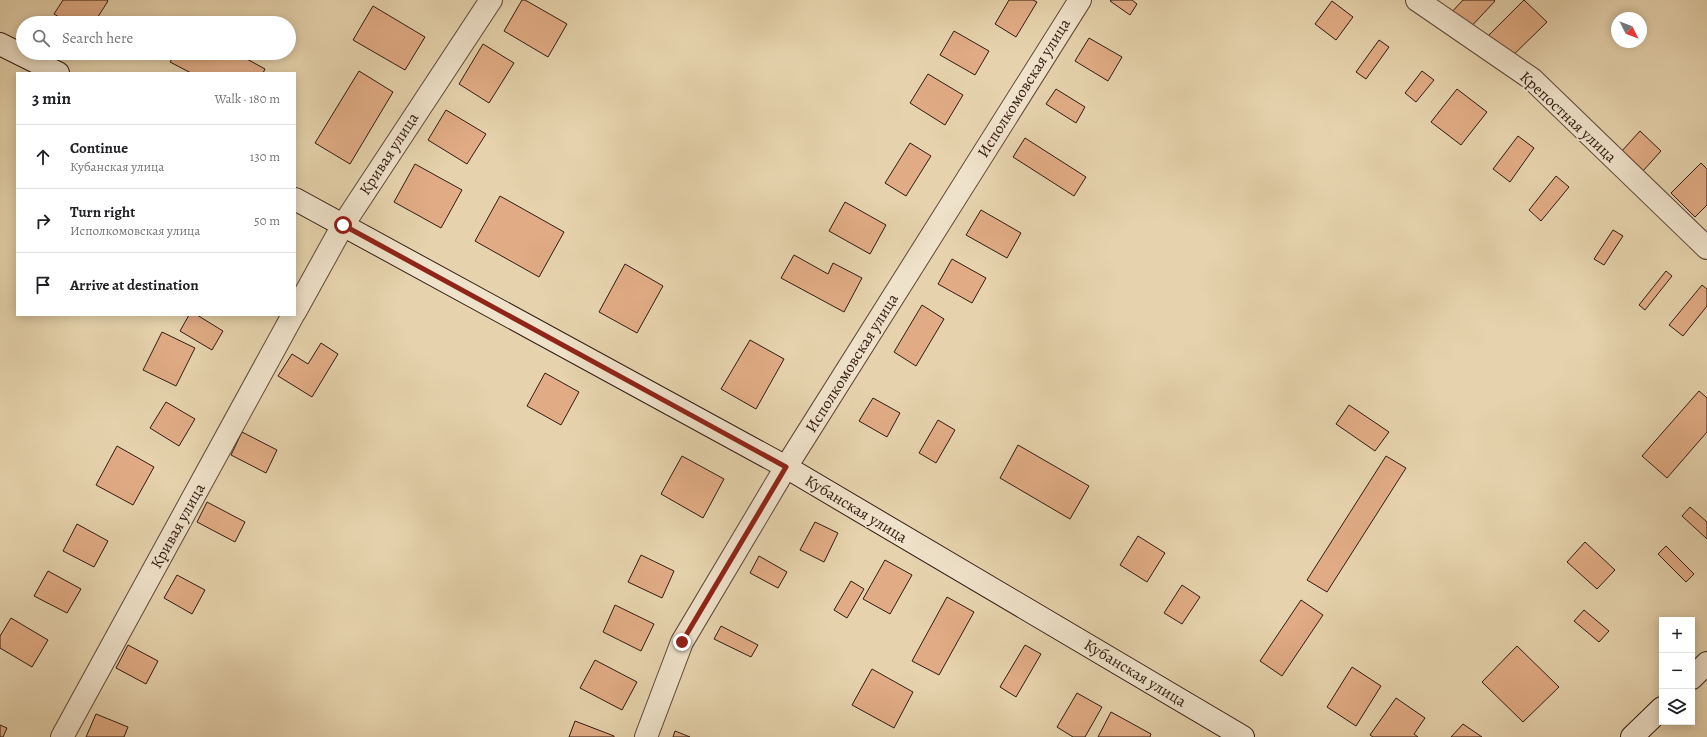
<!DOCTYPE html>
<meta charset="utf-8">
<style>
body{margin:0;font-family:Alegreya,serif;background:#f2f2f2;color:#202124}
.controls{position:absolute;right:12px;bottom:12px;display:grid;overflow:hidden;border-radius:0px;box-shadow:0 2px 10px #0003}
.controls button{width:36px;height:36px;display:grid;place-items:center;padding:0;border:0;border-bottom:1px solid #e0e0e0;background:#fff;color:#202124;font:20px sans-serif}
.compass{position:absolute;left:1611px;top:12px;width:36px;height:36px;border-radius:50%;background:#fff;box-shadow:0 2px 10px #0003;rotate:132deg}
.stop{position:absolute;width:12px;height:12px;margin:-9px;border:3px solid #8f2418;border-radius:50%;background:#fff}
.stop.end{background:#8f2418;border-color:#fff;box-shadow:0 1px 4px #0008}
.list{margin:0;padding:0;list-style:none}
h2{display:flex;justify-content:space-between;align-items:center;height:52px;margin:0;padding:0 16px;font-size:17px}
h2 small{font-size:13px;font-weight:400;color:#757577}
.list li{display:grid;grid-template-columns:26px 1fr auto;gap:12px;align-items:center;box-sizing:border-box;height:64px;padding:0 16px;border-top:1px solid #e0e0e0}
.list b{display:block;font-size:15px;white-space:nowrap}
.list p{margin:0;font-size:13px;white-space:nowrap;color:#757577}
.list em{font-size:13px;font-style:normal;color:#757577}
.icon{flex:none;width:22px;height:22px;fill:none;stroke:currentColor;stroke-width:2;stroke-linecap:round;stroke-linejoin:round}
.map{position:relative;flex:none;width:1707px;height:737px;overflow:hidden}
.search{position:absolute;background:#fff;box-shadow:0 2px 10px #0003;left:16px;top:16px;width:280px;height:44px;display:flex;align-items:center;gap:10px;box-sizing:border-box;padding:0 14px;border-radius:22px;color:#757577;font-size:15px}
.panel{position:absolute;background:#fff;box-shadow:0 2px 10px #0003;left:16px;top:72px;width:280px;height:244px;border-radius:0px}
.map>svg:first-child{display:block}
.building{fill:#e1ac85;stroke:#321a11}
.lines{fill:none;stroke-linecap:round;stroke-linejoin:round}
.minor-casing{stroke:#5f4838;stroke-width:24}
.secondary-casing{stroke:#321a11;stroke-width:24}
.minor{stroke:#efe2ca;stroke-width:22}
.secondary{stroke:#efe2ca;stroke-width:22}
.route{stroke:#8f2418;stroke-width:5}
.labels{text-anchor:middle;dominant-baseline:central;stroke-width:3.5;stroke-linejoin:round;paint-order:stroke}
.street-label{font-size:16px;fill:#321a11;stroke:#efe2ca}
</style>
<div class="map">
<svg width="1707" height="737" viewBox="0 0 1707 737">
<rect width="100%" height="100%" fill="#e6d3ad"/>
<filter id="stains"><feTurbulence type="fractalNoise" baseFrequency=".005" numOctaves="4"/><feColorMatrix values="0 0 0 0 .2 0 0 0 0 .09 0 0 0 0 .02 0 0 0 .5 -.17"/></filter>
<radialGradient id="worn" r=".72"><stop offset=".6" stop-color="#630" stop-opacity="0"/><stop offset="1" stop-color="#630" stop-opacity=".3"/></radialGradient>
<g class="building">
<path d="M 63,0 L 107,0 L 108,1 L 94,23 L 69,23 L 54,14 Z"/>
<path d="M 522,0 L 525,0 L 567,24 L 548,57 L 504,31 Z"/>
<path d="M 1009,0 L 1033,0 L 1037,2 L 1016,37 L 995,24 Z"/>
<path d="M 1111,0 L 1132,0 L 1137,4 L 1130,15 L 1110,1 Z"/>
<path d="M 1463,0 L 1494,0 L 1495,1 L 1466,32 L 1449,15 Z"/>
<path d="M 1524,0 L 1547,22 L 1501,67 L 1479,45 Z"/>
<path d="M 1332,1 L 1353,17 L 1336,40 L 1315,24 Z"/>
<path d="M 373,6 L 425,37 L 405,70 L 353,40 Z"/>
<path d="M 954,31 L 989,51 L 975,75 L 940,55 Z"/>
<path d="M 1089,38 L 1122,57 L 1108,81 L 1075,61 Z"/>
<path d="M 1379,40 L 1389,47 L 1366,79 L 1356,72 Z"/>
<path d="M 483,44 L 514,63 L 489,103 L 459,84 Z"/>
<path d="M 175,53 L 236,53 L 265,69 L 263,73 L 191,73 L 170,62 Z"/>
<path d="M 359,71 L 393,92 L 350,164 L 315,143 Z"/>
<path d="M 1422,71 L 1434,80 L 1416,102 L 1405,93 Z"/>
<path d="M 928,74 L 963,95 L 945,125 L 910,103 Z"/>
<path d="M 1056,89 L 1085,107 L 1076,123 L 1046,104 Z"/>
<path d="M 1457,89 L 1487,112 L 1461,145 L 1431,122 Z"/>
<path d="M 446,110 L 486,134 L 467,164 L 428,140 Z"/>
<path d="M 1640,131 L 1661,151 L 1642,172 L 1621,152 Z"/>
<path d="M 1518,136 L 1534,148 L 1510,182 L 1493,169 Z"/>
<path d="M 1025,138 L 1086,177 L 1074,196 L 1013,157 Z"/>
<path d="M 910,143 L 931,156 L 906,196 L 885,183 Z"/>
<path d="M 1701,163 L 1707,169 L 1707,205 L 1695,217 L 1671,193 Z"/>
<path d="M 415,164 L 462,190 L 441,228 L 394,202 Z"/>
<path d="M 1556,176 L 1569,187 L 1541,221 L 1529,210 Z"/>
<path d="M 500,196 L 564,232 L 539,277 L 475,241 Z"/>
<path d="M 845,202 L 886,225 L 870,254 L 829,231 Z"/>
<path d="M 981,210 L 1021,233 L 1007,258 L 966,235 Z"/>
<path d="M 1613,230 L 1623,236 L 1604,265 L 1594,259 Z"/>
<path d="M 794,255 L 828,274 L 833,263 L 862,278 L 844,312 L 781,278 Z"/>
<path d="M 952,259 L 986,278 L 972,303 L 938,284 Z"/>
<path d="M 625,264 L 663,286 L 637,333 L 599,312 Z"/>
<path d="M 1666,271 L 1672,276 L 1645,310 L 1639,305 Z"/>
<path d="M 1702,285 L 1707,289 L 1707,306 L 1683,336 L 1669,325 Z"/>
<path d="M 922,305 L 944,319 L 916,366 L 894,352 Z"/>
<path d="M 189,315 L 197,315 L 223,331 L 212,350 L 180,331 Z"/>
<path d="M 162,332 L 195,348 L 176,386 L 143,370 Z"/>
<path d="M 750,340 L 784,359 L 756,409 L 721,389 Z"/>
<path d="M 321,343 L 338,354 L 312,397 L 278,376 L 292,354 L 308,364 Z"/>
<path d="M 545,373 L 579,392 L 561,425 L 527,406 Z"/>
<path d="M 1699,391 L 1707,398 L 1707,432 L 1667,478 L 1642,456 Z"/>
<path d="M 873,398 L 900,413 L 887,437 L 859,421 Z"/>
<path d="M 166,402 L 195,419 L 179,446 L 150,428 Z"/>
<path d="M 1349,405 L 1389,432 L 1375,451 L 1336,424 Z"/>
<path d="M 938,420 L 955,430 L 936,463 L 919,453 Z"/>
<path d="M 242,432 L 277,450 L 266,473 L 231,455 Z"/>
<path d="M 1018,445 L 1089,486 L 1070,519 L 1000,478 Z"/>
<path d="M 117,446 L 154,467 L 133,505 L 96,485 Z"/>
<path d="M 682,456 L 724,479 L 703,518 L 661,494 Z"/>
<path d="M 1386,456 L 1406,468 L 1327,592 L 1307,580 Z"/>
<path d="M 207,502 L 245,522 L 235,542 L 197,522 Z"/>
<path d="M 1690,507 L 1707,522 L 1707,539 L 1682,516 Z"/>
<path d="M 815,522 L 838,533 L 824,562 L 800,550 Z"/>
<path d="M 77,524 L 108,541 L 94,567 L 63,551 Z"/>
<path d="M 1138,536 L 1165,553 L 1147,582 L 1120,565 Z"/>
<path d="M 1585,542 L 1615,570 L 1597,589 L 1567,562 Z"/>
<path d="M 1666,546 L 1694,574 L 1686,582 L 1658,554 Z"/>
<path d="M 641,555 L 674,571 L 662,598 L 628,582 Z"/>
<path d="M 759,556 L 787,572 L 778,588 L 750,573 Z"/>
<path d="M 885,560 L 912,575 L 890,614 L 863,599 Z"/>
<path d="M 48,571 L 81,589 L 67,613 L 34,596 Z"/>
<path d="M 177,575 L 205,590 L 192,614 L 164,598 Z"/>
<path d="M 851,581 L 864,589 L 847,618 L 834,610 Z"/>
<path d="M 1182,585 L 1200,597 L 1182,624 L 1164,613 Z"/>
<path d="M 947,597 L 974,612 L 939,675 L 912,661 Z"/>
<path d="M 1301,600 L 1323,615 L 1282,676 L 1260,661 Z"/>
<path d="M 615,605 L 654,624 L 641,651 L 603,632 Z"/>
<path d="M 1584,610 L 1609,631 L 1599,642 L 1574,621 Z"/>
<path d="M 11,618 L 48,640 L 32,667 L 0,648 L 0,636 Z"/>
<path d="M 721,626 L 758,645 L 751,657 L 714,639 Z"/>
<path d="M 128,645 L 158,661 L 146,684 L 116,668 Z"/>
<path d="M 1025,645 L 1041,654 L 1016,697 L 1000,687 Z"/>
<path d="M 1517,646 L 1559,687 L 1523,722 L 1482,682 Z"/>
<path d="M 595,660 L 637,682 L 622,710 L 580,688 Z"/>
<path d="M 1352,667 L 1381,686 L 1356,726 L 1327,707 Z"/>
<path d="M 872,669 L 913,692 L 894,728 L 852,705 Z"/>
<path d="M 1077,693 L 1102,707 L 1085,737 L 1073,737 L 1057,727 Z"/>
<path d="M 1396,698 L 1425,718 L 1414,734 L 1418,737 L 1373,737 L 1370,735 Z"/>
<path d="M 1111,712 L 1151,734 L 1150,737 L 1098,737 Z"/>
<path d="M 96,714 L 128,727 L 124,737 L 86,737 Z"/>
<path d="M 575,721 L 614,736 L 614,737 L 569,737 Z"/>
<path d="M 1463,724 L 1482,737 L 1451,737 Z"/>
<path d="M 0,725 L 7,728 L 3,737 L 0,737 Z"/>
<path d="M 675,731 L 690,737 L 673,737 Z"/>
</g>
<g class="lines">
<defs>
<g id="minor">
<path d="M 1417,0 L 1532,79 L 1707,248"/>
<path d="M 295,312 L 343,225 L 491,0"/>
<path d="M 62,737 L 293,315"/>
<path d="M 646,737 L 682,642 L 786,467 L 1080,0"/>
</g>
<g id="secondary">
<path d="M 0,44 L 58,73"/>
<path d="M 295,199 L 786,467 L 1243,737"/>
<path d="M 1692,678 L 1707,663"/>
<path d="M 1632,737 L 1662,708"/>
</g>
</defs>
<use href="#minor" class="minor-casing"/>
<use href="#secondary" class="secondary-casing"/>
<use href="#minor" class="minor"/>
<use href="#secondary" class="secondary"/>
</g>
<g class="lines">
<path class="route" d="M 343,225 L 786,467 L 682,642"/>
</g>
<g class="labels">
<g class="street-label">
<text transform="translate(1024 88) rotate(-58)">Исполкомовская улица</text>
<text transform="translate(1568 117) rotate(43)">Крепостная улица</text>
<text transform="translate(389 154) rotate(-57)">Кривая улица</text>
<text transform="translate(852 363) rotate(-58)">Исполкомовская улица</text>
<text transform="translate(856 509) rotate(31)">Кубанская улица</text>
<text transform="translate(178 526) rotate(-61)">Кривая улица</text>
<text transform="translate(1135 673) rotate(31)">Кубанская улица</text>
</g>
</g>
<rect width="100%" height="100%" filter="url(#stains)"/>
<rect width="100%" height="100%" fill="url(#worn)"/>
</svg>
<div class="controls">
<button>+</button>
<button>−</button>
<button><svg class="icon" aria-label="layers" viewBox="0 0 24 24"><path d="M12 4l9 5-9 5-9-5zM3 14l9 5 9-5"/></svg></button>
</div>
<svg class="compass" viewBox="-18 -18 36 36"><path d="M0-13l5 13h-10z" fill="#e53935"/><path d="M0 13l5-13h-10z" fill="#757577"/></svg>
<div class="stop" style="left:343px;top:225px"></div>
<div class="stop end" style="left:682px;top:642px"></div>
<div class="search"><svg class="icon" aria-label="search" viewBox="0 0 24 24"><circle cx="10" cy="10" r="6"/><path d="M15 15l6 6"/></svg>Search here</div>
<section class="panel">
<h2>3 min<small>Walk · 180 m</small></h2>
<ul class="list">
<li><svg class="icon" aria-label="ahead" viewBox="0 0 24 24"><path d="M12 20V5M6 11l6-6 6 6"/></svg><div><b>Continue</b><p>Кубанская улица</p></div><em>130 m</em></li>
<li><svg class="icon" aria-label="right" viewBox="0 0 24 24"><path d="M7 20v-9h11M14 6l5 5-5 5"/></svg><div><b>Turn right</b><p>Исполкомовская улица</p></div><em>50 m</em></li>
<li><svg class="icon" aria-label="arrive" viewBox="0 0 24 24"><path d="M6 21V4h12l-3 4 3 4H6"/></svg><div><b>Arrive at destination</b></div></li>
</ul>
</section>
</div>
